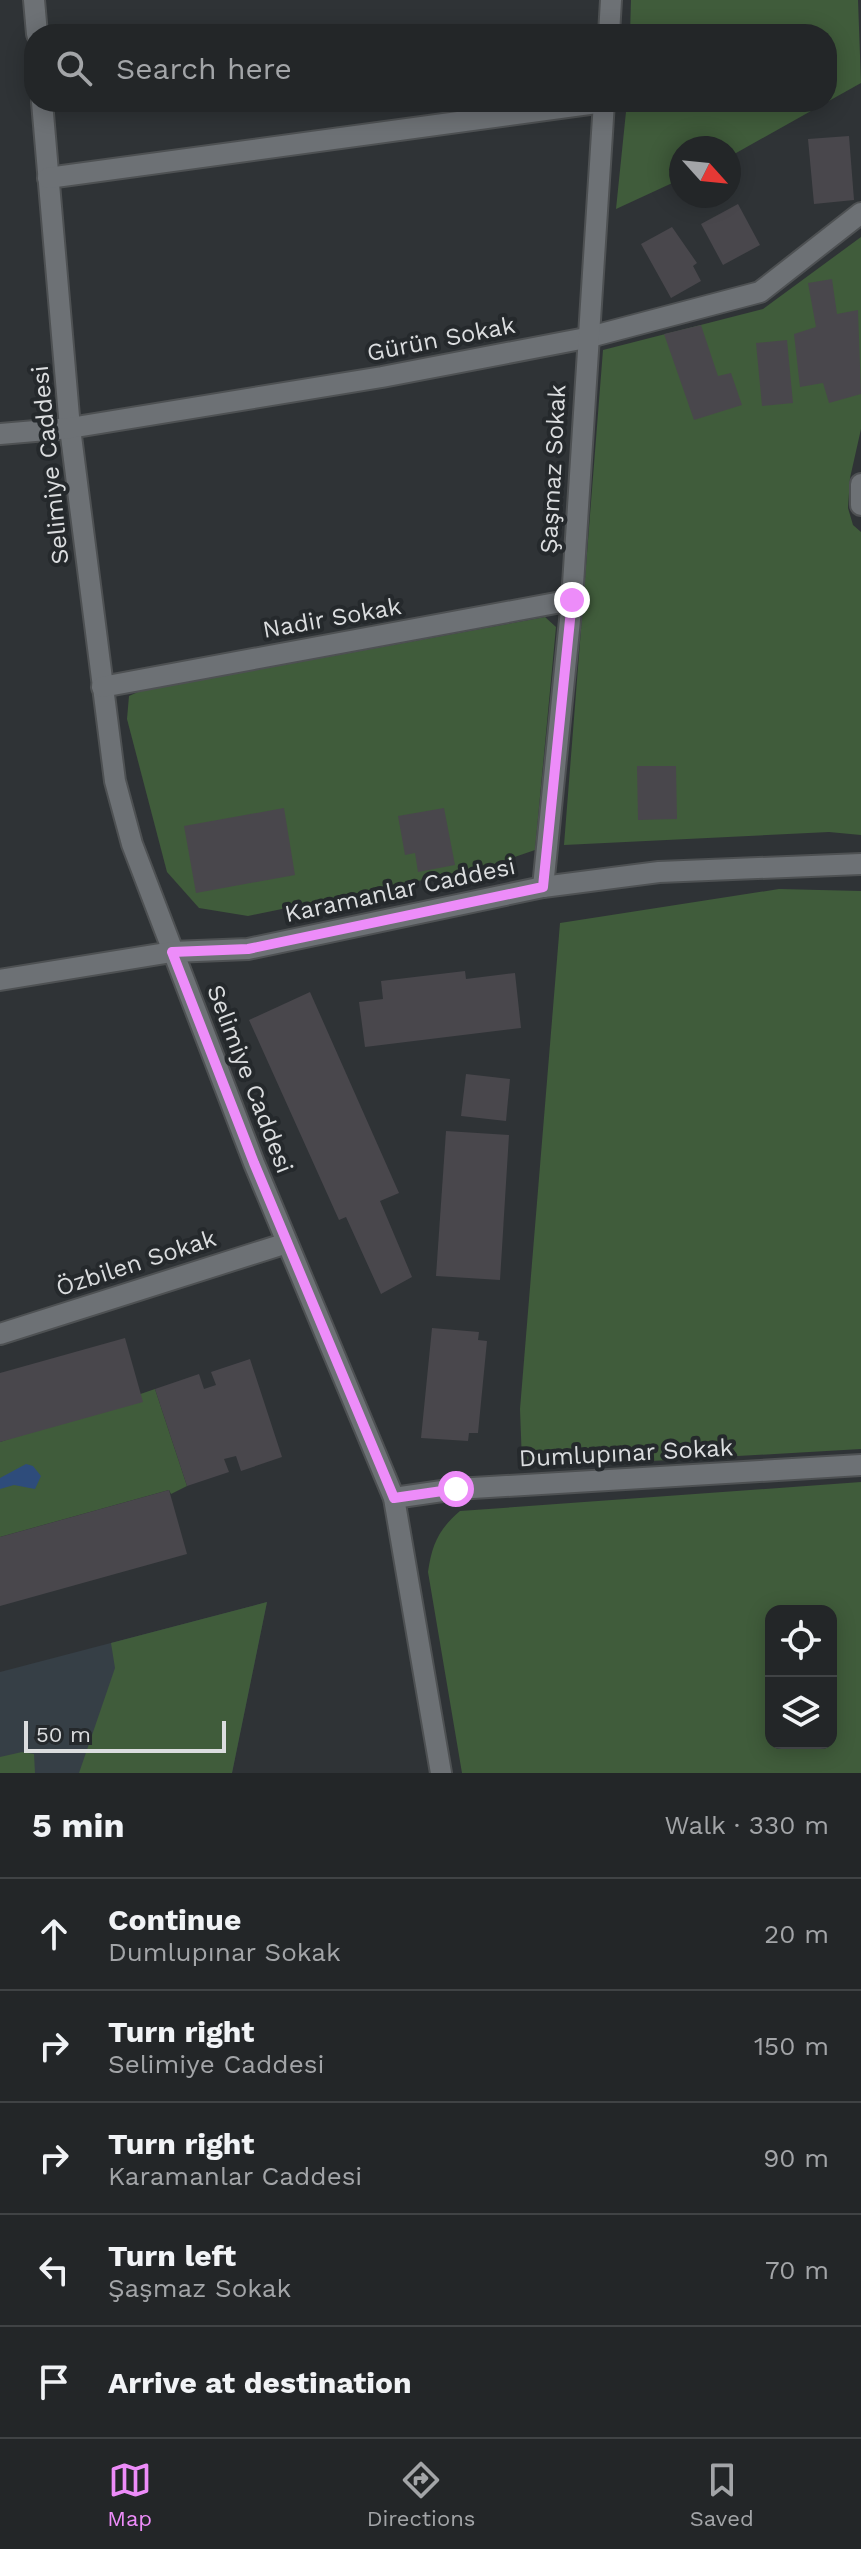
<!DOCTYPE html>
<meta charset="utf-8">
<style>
body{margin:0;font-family:"Work Sans",sans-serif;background:#2f3234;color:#f1f3f6}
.controls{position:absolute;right:24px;bottom:24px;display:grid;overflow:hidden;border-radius:16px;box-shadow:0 4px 20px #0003}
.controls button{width:72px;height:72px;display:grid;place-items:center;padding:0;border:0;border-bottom:2px solid #404345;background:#232628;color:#f1f3f6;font:40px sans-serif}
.compass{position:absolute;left:669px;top:136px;width:72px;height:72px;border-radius:50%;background:#232628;box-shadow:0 4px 20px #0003;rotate:117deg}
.scale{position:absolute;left:24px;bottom:20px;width:202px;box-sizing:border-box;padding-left:8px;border:4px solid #dbdddf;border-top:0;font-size:22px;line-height:28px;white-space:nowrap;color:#dbdddf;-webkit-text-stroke:6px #25292c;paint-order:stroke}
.stop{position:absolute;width:24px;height:24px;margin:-18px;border:6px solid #ed8cf9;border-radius:50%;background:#fff}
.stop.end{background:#ed8cf9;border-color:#fff;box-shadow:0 2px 8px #0008}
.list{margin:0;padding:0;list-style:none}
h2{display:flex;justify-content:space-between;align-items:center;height:104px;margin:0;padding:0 32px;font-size:34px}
h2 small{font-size:26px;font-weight:400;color:#a3a5a8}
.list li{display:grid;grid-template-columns:52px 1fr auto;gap:24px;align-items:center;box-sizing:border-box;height:112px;padding:0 32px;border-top:2px solid #404345}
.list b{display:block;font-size:30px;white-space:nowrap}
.list p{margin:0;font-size:26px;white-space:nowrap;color:#a3a5a8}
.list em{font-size:26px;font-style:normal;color:#a3a5a8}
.icon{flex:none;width:44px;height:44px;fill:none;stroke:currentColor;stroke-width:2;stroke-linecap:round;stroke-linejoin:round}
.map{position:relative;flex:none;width:861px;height:1773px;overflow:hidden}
.search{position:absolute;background:#232628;box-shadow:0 4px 20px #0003;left:24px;right:24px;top:24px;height:88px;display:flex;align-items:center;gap:20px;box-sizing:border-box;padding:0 28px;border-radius:32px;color:#a3a5a8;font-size:30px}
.sheet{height:664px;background:#232628}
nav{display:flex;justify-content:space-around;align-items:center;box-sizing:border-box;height:112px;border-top:2px solid #404345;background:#232628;font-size:22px;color:#a3a5a8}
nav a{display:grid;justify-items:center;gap:4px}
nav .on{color:#ed8cf9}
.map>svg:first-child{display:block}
.built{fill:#363f46}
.green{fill:#405c3b;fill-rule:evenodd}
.water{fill:#2e4c7b}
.building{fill:#49474c}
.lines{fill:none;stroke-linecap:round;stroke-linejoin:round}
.street-casing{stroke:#4e5153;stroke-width:24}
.street{stroke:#6d7175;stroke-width:20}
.route{stroke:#ed8cf9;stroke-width:10}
.labels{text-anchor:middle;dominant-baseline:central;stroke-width:8;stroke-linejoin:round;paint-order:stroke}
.street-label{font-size:24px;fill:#dbdddf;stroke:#25292c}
</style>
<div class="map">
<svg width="861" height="1773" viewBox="0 0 861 1773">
<rect width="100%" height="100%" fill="#2f3336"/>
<path class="built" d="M 267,1602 L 232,1773 L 0,1773 L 0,1672 Z"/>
<g class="green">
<path d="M 631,0 L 858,0 L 861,83 L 827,102 L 827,34 L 630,34 Z"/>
<path d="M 627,102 L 827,102 L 729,157 L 729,148 L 681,148 L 681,179 L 616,209 Z"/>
<path d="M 861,237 L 861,429 L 850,478 L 848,508 L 853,525 L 861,532 L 861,835 L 829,832 L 564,845 L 603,350 L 763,309 Z"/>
<path d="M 545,617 L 556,627 L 535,850 L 486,867 L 248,916 L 199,908 L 167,872 L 127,719 L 129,696 L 140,691 Z"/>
<path d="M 779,889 L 861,891 L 861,1449 L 546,1467 L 522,1463 L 520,1409 L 560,923 Z"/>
<path d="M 155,1389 L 187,1486 L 171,1494 L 169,1490 L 0,1537 L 0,1442 Z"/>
<path d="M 861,1482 L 861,1773 L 462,1773 L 428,1572 C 432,1544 439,1529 460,1511 ZM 771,1611 L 831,1611 L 831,1743 L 771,1743 Z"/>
<path d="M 267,1602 L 232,1773 L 79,1773 L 115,1668 L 111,1643 Z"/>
<path d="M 22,1752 L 34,1754 L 35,1773 L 0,1773 L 0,1757 Z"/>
</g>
<path class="water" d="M 26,1464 L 33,1466 L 41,1476 L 35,1489 L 14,1485 L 0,1489 L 0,1478 Z"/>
<g class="building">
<path d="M 849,136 L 854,200 L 814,204 L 808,139 Z"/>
<path d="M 738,204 L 760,245 L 723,265 L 701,224 Z"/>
<path d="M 672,227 L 697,263 L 693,266 L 701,281 L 671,298 L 641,244 Z"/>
<path d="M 832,279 L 837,314 L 858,310 L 861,394 L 829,403 L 823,383 L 800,387 L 794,334 L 816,327 L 808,283 Z"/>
<path d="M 701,325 L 718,376 L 731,373 L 742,405 L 694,420 L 664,334 Z"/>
<path d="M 787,340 L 793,403 L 762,406 L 756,343 Z"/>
<path d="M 637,766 L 676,766 L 677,819 L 638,820 Z"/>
<path d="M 284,808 L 295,875 L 196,893 L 184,826 Z"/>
<path d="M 444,808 L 455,865 L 418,872 L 415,853 L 405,855 L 398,816 Z"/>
<path d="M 465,971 L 466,979 L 515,973 L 521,1028 L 365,1047 L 359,1002 L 383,999 L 381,981 Z"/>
<path d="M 310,992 L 399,1193 L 380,1201 L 412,1277 L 381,1294 L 346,1217 L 339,1220 L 249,1020 Z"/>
<path d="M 466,1074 L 510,1079 L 506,1121 L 461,1116 Z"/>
<path d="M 446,1131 L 509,1135 L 500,1280 L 436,1276 Z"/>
<path d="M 432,1328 L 479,1332 L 478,1340 L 487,1341 L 478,1433 L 469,1433 L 468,1441 L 421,1438 Z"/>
<path d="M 125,1338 L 143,1402 L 0,1442 L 0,1373 Z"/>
<path d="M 250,1359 L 282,1457 L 241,1471 L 236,1456 L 224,1459 L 229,1472 L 187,1486 L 155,1389 L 199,1374 L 204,1389 L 216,1385 L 211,1372 Z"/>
<path d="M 169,1490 L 187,1554 L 0,1606 L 0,1537 Z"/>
</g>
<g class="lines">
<defs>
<g id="street">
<path d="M 34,0 L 37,34"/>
<path d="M 609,34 L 611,0"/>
<path d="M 42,102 L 70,428 L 115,781 L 132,844 L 254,1163 L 394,1498 L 441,1773"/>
<path d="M 48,178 L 604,102"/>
<path d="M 0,434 L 70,428 L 382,377 L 586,338 L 760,292 L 861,213"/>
<path d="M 861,484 L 861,505"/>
<path d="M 102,687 L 572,600"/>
<path d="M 543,887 L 572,600 L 604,102"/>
<path d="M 0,980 L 172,952 L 248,949 L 543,887 L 659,872 L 861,864"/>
<path d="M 0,1334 L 287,1243"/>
<path d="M 394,1498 L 456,1489 L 861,1465"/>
</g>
</defs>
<use href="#street" class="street-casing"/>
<use href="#street" class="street"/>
</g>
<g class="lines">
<path class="route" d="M 456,1489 L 394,1498 L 254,1163 L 172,952 L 248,949 L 543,887 L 572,600"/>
</g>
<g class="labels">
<g class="street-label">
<text transform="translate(441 339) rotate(-11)">Gürün Sokak</text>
<text transform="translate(50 465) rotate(-96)">Selimiye Caddesi</text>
<text transform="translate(553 469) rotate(-87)">Şaşmaz Sokak</text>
<text transform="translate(332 618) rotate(-10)">Nadir Sokak</text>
<text transform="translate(400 890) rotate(-12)">Karamanlar Caddesi</text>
<text transform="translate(250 1079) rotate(69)">Selimiye Caddesi</text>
<text transform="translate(136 1263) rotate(-18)">Özbilen Sokak</text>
<text transform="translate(626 1453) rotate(-3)">Dumlupınar Sokak</text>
</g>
</g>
</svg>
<div class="controls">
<button><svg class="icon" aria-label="locate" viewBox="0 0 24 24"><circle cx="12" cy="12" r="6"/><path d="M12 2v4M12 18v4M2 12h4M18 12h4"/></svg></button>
<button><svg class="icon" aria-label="layers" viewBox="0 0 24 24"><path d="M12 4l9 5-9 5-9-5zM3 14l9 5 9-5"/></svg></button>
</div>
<svg class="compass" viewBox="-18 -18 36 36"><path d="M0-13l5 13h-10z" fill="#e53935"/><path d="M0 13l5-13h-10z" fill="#a3a5a8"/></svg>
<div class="scale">50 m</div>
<div class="stop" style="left:456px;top:1489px"></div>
<div class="stop end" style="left:572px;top:600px"></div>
<div class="search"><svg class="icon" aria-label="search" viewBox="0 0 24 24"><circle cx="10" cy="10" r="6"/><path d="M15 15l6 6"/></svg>Search here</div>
</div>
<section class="sheet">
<h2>5 min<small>Walk · 330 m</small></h2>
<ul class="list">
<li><svg class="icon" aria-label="ahead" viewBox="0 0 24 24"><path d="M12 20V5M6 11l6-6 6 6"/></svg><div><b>Continue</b><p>Dumlupınar Sokak</p></div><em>20 m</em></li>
<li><svg class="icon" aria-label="right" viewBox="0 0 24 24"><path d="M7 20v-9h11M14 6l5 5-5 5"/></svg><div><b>Turn right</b><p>Selimiye Caddesi</p></div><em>150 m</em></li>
<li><svg class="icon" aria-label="right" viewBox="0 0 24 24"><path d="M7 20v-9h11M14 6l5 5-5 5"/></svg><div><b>Turn right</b><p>Karamanlar Caddesi</p></div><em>90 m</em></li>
<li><svg class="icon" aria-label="left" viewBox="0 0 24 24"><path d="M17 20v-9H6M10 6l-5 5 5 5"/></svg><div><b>Turn left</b><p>Şaşmaz Sokak</p></div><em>70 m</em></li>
<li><svg class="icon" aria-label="arrive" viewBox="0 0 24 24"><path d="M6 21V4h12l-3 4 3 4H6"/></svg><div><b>Arrive at destination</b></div></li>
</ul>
</section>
<nav>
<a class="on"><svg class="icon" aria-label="map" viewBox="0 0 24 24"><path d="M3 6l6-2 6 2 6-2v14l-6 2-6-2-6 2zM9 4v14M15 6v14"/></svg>Map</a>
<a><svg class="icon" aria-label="directions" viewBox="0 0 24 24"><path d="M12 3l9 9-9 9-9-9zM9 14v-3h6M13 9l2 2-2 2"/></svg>Directions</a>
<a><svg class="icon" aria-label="saved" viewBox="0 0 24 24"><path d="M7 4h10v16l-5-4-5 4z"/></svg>Saved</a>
</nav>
